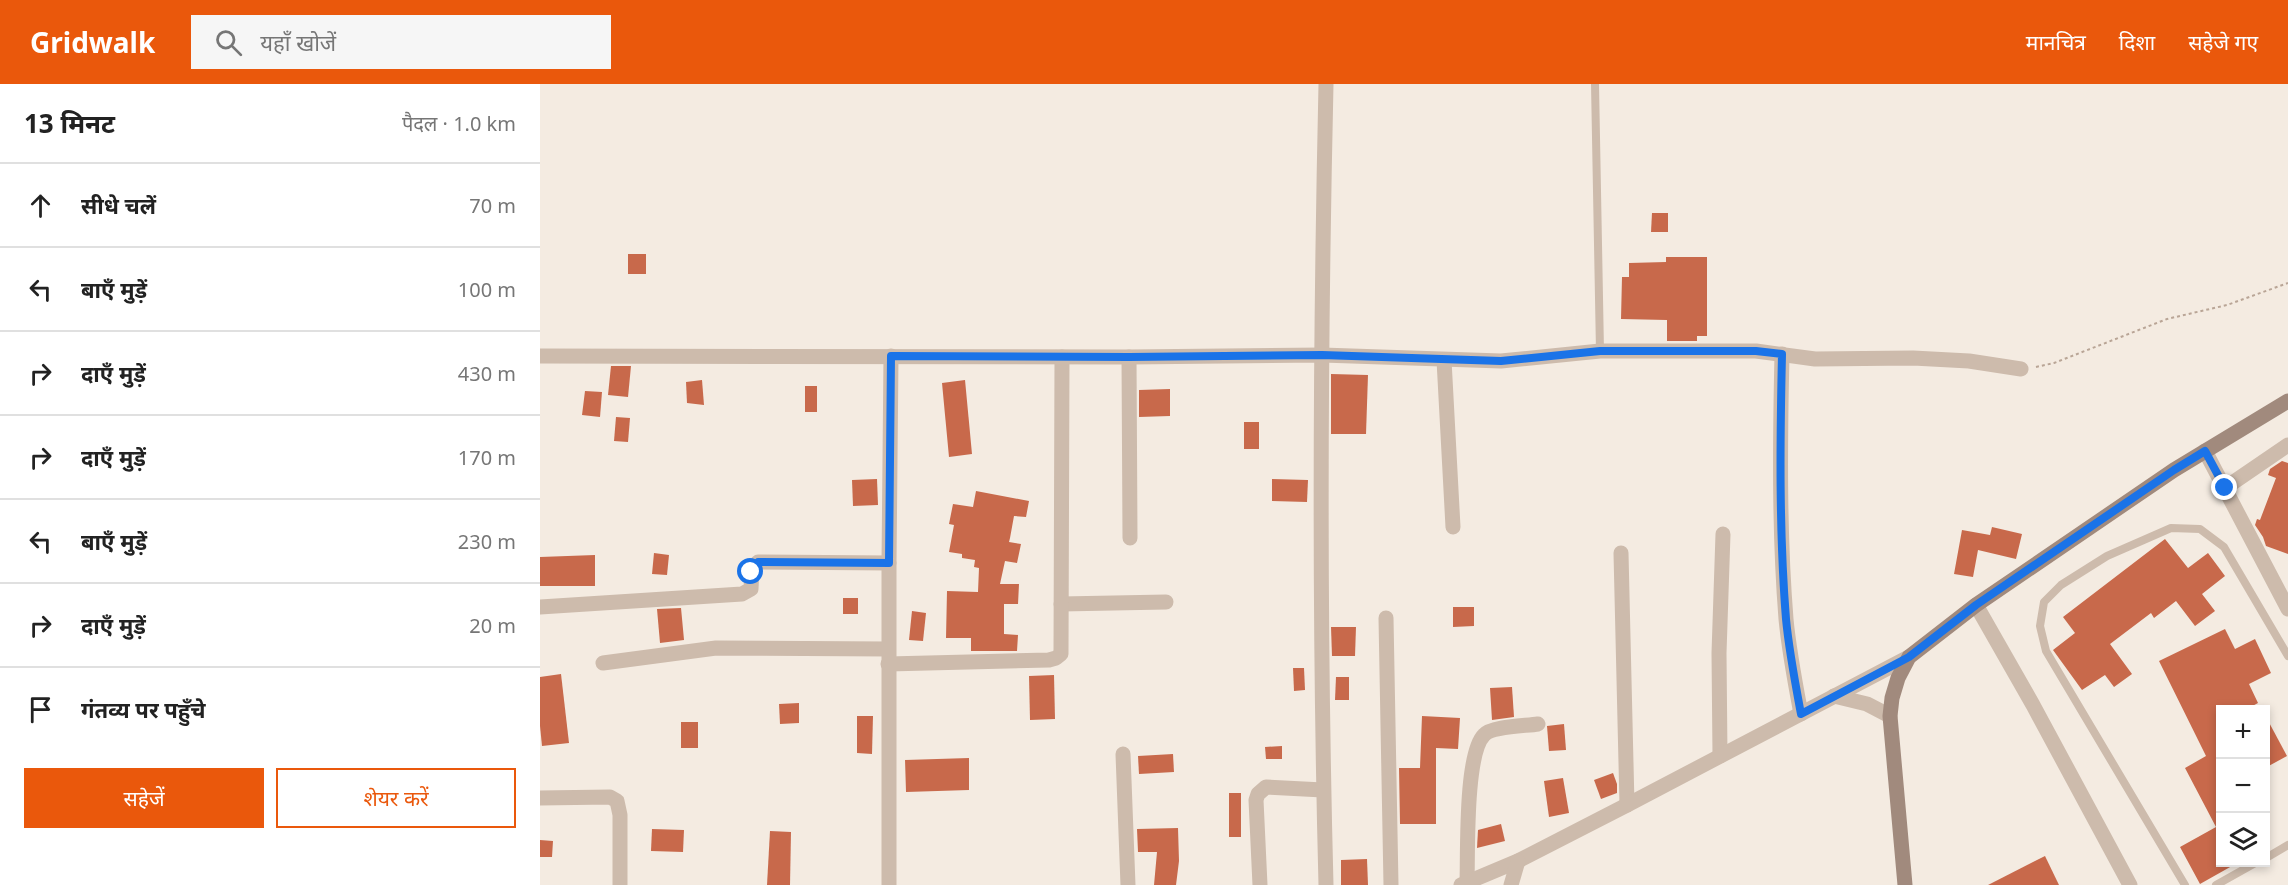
<!DOCTYPE html>
<html lang="hi">
<meta charset="utf-8">
<style>
body{margin:0;font-family:"Noto Sans","Noto Sans Devanagari",sans-serif;background:#f6f6f6;color:#222}
.controls{position:absolute;right:18px;bottom:18px;display:grid;overflow:hidden;border-radius:0px;box-shadow:0 3px 9px #0003}
.controls button{width:54px;height:54px;display:grid;place-items:center;padding:0;border:0;border-bottom:2px solid #e0e0e0;background:#fff;color:#222;font:30px sans-serif}
.stop{position:absolute;width:18px;height:18px;margin:-14px;border:4px solid #1a73e8;border-radius:50%;background:#fff}
.stop.end{background:#1a73e8;border-color:#fff;box-shadow:0 2px 6px #0008}
.list{margin:0;padding:0;list-style:none}
h2{display:flex;justify-content:space-between;align-items:center;height:78px;margin:0;padding:0 24px;font-size:26px}
h2 small{font-size:20px;font-weight:400;color:#767676}
.list li{display:grid;grid-template-columns:39px 1fr auto;gap:18px;align-items:center;box-sizing:border-box;height:84px;padding:0 24px;border-top:2px solid #e0e0e0}
.list b{display:block;font-size:22px;white-space:nowrap}
.list em{font-size:20px;font-style:normal;color:#767676}
.actions{display:flex;gap:12px;padding:18px 24px}
.actions a{flex:1;padding:14px 0;border:2px solid #ea580c;border-radius:0px;text-align:center;font-size:21px;color:#ea580c}
.actions .main{background:#ea580c;color:#fff}
.icon{flex:none;width:33px;height:33px;fill:none;stroke:currentColor;stroke-width:2;stroke-linecap:round;stroke-linejoin:round}
.map{position:relative;flex:none;width:1748px;height:801px;overflow:hidden}
header{display:flex;align-items:center;gap:36px;box-sizing:border-box;height:84px;padding:0 30px;background:#ea580c;color:#fff}
header strong{font-size:28px}
nav{display:flex;gap:33px;margin-inline-start:auto;font-size:21px}
.search{width:420px;height:54px;background:#f6f6f6;display:flex;align-items:center;gap:15px;box-sizing:border-box;padding:0 21px;border-radius:0px;color:#767676;font-size:22px}
main{display:flex}
aside{flex:1;background:#fff}
.map>svg:first-child{display:block}
.building{fill:#c8694b}
.lines{fill:none;stroke-linecap:round;stroke-linejoin:round}
.path{stroke:#b9a596;stroke-width:2;stroke-dasharray:3 3;stroke-linecap:butt}
.service{stroke:#cdbbac;stroke-width:8}
.minor{stroke:#cdbbac;stroke-width:15}
.tertiary{stroke:#cdbbac;stroke-width:15}
.secondary{stroke:#a18a7d;stroke-width:15}
.route{stroke:#1a73e8;stroke-width:8}
</style>
<header>
<strong>Gridwalk</strong>
<div class="search"><svg class="icon" aria-label="search" viewBox="0 0 24 24"><circle cx="10" cy="10" r="6"/><path d="M15 15l6 6"/></svg>यहाँ खोजें</div>
<nav><a>मानचित्र</a><a>दिशा</a><a>सहेजे गए</a></nav>
</header>
<main>
<aside>
<h2>13 मिनट<small>पैदल · 1.0 km</small></h2>
<ul class="list">
<li><svg class="icon" aria-label="ahead" viewBox="0 0 24 24"><path d="M12 20V5M6 11l6-6 6 6"/></svg><div><b>सीधे चलें</b></div><em>70 m</em></li>
<li><svg class="icon" aria-label="left" viewBox="0 0 24 24"><path d="M17 20v-9H6M10 6l-5 5 5 5"/></svg><div><b>बाएँ मुड़ें</b></div><em>100 m</em></li>
<li><svg class="icon" aria-label="right" viewBox="0 0 24 24"><path d="M7 20v-9h11M14 6l5 5-5 5"/></svg><div><b>दाएँ मुड़ें</b></div><em>430 m</em></li>
<li><svg class="icon" aria-label="right" viewBox="0 0 24 24"><path d="M7 20v-9h11M14 6l5 5-5 5"/></svg><div><b>दाएँ मुड़ें</b></div><em>170 m</em></li>
<li><svg class="icon" aria-label="left" viewBox="0 0 24 24"><path d="M17 20v-9H6M10 6l-5 5 5 5"/></svg><div><b>बाएँ मुड़ें</b></div><em>230 m</em></li>
<li><svg class="icon" aria-label="right" viewBox="0 0 24 24"><path d="M7 20v-9h11M14 6l5 5-5 5"/></svg><div><b>दाएँ मुड़ें</b></div><em>20 m</em></li>
<li><svg class="icon" aria-label="arrive" viewBox="0 0 24 24"><path d="M6 21V4h12l-3 4 3 4H6"/></svg><div><b>गंतव्य पर पहुँचे</b></div></li>
</ul>
<div class="actions"><a class="main">सहेजें</a><a>शेयर करें</a></div>
</aside>
<div class="map">
<svg width="1748" height="801" viewBox="0 0 1748 801">
<rect width="100%" height="100%" fill="#f4ebe1"/>
<g class="building">
<path d="M 1112,129 L 1128,129 L 1128,148 L 1111,148 Z"/>
<rect x="88" y="170" width="18" height="20"/>
<path d="M 1126,173 L 1167,173 L 1167,252 L 1157,252 L 1157,257 L 1127,257 L 1127,236 L 1081,235 L 1082,193 L 1089,193 L 1089,179 L 1126,178 Z"/>
<path d="M 71,282 L 91,282 L 88,313 L 68,311 Z"/>
<path d="M 791,290 L 828,291 L 826,350 L 791,350 Z"/>
<path d="M 162,296 L 164,321 L 147,319 L 146,298 Z"/>
<path d="M 425,296 L 432,370 L 409,373 L 402,299 Z"/>
<rect x="265" y="302" width="12" height="26"/>
<path d="M 630,305 L 630,332 L 599,333 L 599,306 Z"/>
<path d="M 45,307 L 62,308 L 60,333 L 42,331 Z"/>
<path d="M 76,333 L 90,334 L 88,358 L 74,357 Z"/>
<rect x="704" y="338" width="15" height="27"/>
<path d="M 1742,377 L 1748,379 L 1748,470 L 1726,462 L 1723,453 L 1715,441 L 1717,435 L 1720,436 L 1736,394 L 1728,391 L 1730,385 Z"/>
<path d="M 337,395 L 338,421 L 313,422 L 312,396 Z"/>
<path d="M 732,395 L 768,396 L 767,418 L 732,417 Z"/>
<path d="M 436,407 L 489,417 L 486,433 L 474,432 L 470,454 L 469,458 L 481,460 L 477,479 L 465,477 L 460,500 L 479,500 L 478,520 L 464,520 L 464,550 L 478,551 L 477,567 L 431,567 L 431,554 L 406,554 L 407,507 L 438,508 L 439,484 L 434,483 L 435,476 L 422,474 L 422,470 L 409,468 L 414,441 L 409,440 L 413,420 L 433,423 Z"/>
<path d="M 1452,443 L 1482,450 L 1476,475 L 1438,466 L 1433,493 L 1414,490 L 1422,446 L 1450,451 Z"/>
<path d="M 1625,455 L 1648,484 L 1668,469 L 1685,492 L 1662,510 L 1675,527 L 1655,542 L 1636,517 L 1614,534 L 1611,529 L 1570,560 L 1592,590 L 1574,603 L 1565,591 L 1542,606 L 1513,566 L 1535,549 L 1523,533 Z"/>
<path d="M 114,469 L 129,471 L 127,491 L 112,490 Z"/>
<path d="M 55,471 L 55,502 L 0,502 L 0,473 Z"/>
<rect x="303" y="514" width="15" height="16"/>
<path d="M 913,523 L 934,523 L 934,542 L 913,543 Z"/>
<path d="M 141,524 L 144,556 L 120,559 L 117,525 Z"/>
<path d="M 372,527 L 386,529 L 383,557 L 369,556 Z"/>
<path d="M 791,543 L 816,543 L 815,572 L 792,572 Z"/>
<path d="M 1685,545 L 1695,565 L 1715,555 L 1731,589 L 1709,600 L 1718,619 L 1705,626 L 1680,626 L 1680,778 L 1699,778 L 1660,800 L 1640,763 L 1676,743 L 1645,684 L 1666,672 L 1619,577 Z"/>
<path d="M 753,584 L 764,584 L 765,606 L 754,607 Z"/>
<path d="M 21,590 L 29,659 L 2,662 L 0,642 L 0,593 Z"/>
<path d="M 514,591 L 515,635 L 490,636 L 489,592 Z"/>
<path d="M 796,593 L 809,593 L 809,616 L 795,616 Z"/>
<path d="M 972,603 L 974,633 L 952,636 L 950,604 Z"/>
<path d="M 259,619 L 259,639 L 240,640 L 239,620 Z"/>
<path d="M 1725,631 L 1747,672 L 1725,684 Z"/>
<path d="M 317,632 L 333,632 L 332,670 L 317,669 Z"/>
<path d="M 882,632 L 920,634 L 918,665 L 896,664 L 896,740 L 860,740 L 859,684 L 880,684 Z"/>
<rect x="141" y="638" width="17" height="26"/>
<path d="M 1024,640 L 1026,666 L 1009,667 L 1007,642 Z"/>
<path d="M 742,662 L 742,675 L 726,675 L 725,663 Z"/>
<path d="M 633,670 L 634,688 L 599,690 L 598,672 Z"/>
<path d="M 429,674 L 429,706 L 366,708 L 365,676 Z"/>
<path d="M 1073,689 L 1077,700 L 1077,709 L 1061,715 L 1054,696 Z"/>
<path d="M 1023,694 L 1029,729 L 1009,733 L 1004,697 Z"/>
<rect x="689" y="709" width="12" height="44"/>
<path d="M 961,740 L 965,757 L 937,764 L 938,746 Z"/>
<path d="M 638,744 L 639,777 L 636,801 L 614,801 L 617,768 L 598,768 L 597,745 Z"/>
<path d="M 112,745 L 144,746 L 143,768 L 111,767 Z"/>
<path d="M 230,747 L 251,748 L 250,801 L 227,801 Z"/>
<path d="M 0,756 L 13,757 L 12,773 L 0,773 Z"/>
<path d="M 1505,772 L 1519,801 L 1448,801 Z"/>
<path d="M 827,775 L 828,801 L 801,801 L 801,776 Z"/>
</g>
<g class="lines">
<path class="path" d="M 1496,283 L 1514,279 L 1627,235 L 1687,221 L 1748,199"/>
<g class="service">
<path d="M 1055,0 L 1060,267"/>
<path d="M 1726,774 L 1748,761"/>
<path d="M 1645,801 L 1506,567 L 1500,542 L 1504,518 L 1521,501 L 1567,472 L 1631,444 L 1660,445 L 1684,463 L 1748,572"/>
<path d="M 1676,801 L 1717,778"/>
</g>
<g class="minor">
<path d="M 1242,270 C 1240,358 1239,447 1246,535 C 1249,567 1255,598 1261,630"/>
<path d="M 0,272 L 589,273 L 782,271 L 961,277 L 1060,267 L 1216,267 L 1275,275 L 1373,274 L 1429,277 L 1481,285"/>
<path d="M 589,273 L 590,454"/>
<path d="M 904,276 L 913,443"/>
<path d="M 1665,367 L 1748,525"/>
<path d="M 1685,404 L 1748,361"/>
<path d="M 1081,469 L 1087,721"/>
<path d="M 521,520 L 626,518"/>
<path d="M 0,523 L 202,510 L 211,505 L 212,484 L 218,478 L 349,479"/>
<path d="M 846,534 L 851,801"/>
<path d="M 63,579 L 176,564 L 348,565"/>
<path d="M 348,580 L 509,576 L 516,574 L 521,570 L 522,273"/>
<path d="M 1294,612 L 1327,620 L 1350,632"/>
<path d="M 583,670 L 588,801"/>
<path d="M 1180,672 L 1179,569 L 1183,450"/>
<path d="M 0,714 L 70,713 L 77,717 L 80,731 L 80,801"/>
<path d="M 927,799 C 928,769 925,670 944,651 C 952,642 986,642 998,640"/>
<path d="M 349,801 L 349,479 L 351,272"/>
<path d="M 720,801 L 716,716 L 718,710 L 726,703 L 783,706"/>
<path d="M 786,801 C 779,534 780,267 786,0"/>
<path d="M 921,801 L 978,777 L 1087,721 L 1369,573"/>
<path d="M 971,801 L 978,777"/>
</g>
<path class="tertiary" d="M 1436,521 L 1493,621 L 1590,801"/>
<path class="secondary" d="M 1365,801 L 1350,632 L 1352,614 L 1358,594 L 1369,573 L 1436,521 L 1634,386 L 1748,317"/>
</g>
<g class="lines">
<path class="route" d="M 211,488 L 212,484 L 218,478 L 349,479 L 351,272 L 589,273 L 782,271 L 961,277 L 1060,267 L 1216,267 L 1242,270 C 1240,358 1239,447 1246,535 C 1249,567 1255,598 1261,630 L 1369,573 L 1436,521 L 1634,386 L 1665,367 L 1685,404"/>
</g>
</svg>
<div class="controls">
<button>+</button>
<button>−</button>
<button><svg class="icon" aria-label="layers" viewBox="0 0 24 24"><path d="M12 4l9 5-9 5-9-5zM3 14l9 5 9-5"/></svg></button>
</div>
<div class="stop" style="left:211px;top:488px"></div>
<div class="stop end" style="left:1685px;top:404px"></div>
</div>
</main>
